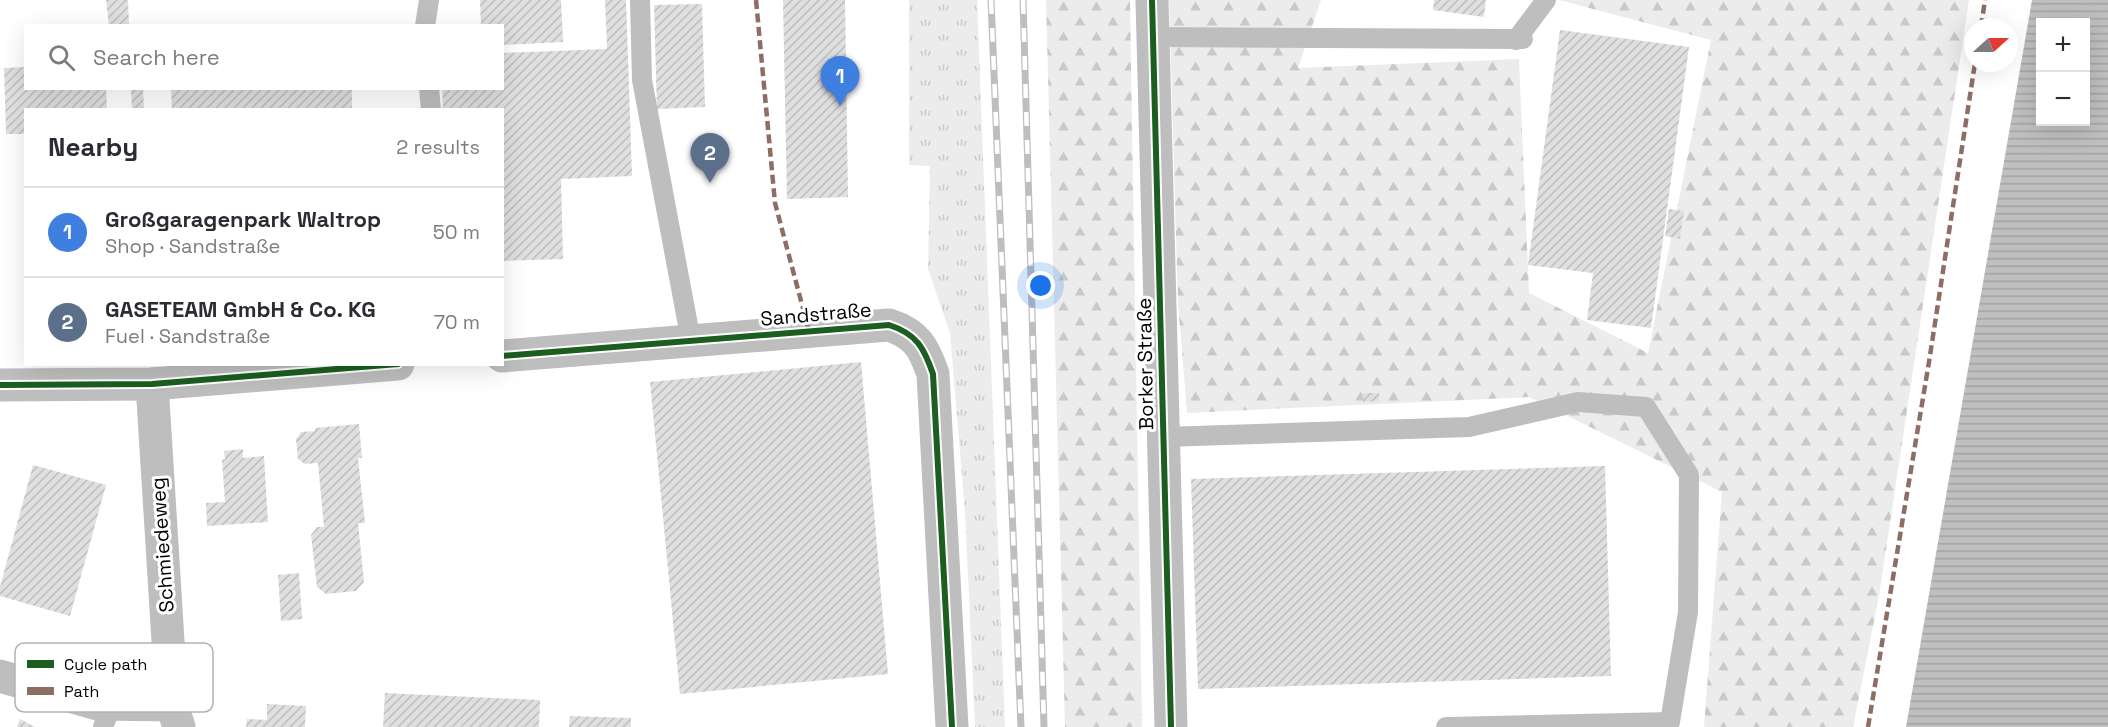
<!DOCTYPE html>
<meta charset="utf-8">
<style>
body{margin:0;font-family:"Space Grotesk",sans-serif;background:#f7f7f7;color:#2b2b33}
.controls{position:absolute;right:18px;top:18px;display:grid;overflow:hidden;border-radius:0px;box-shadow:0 6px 24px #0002}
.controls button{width:54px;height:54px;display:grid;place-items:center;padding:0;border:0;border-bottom:2px solid #e1e1e2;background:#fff;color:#2b2b33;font:30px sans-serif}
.compass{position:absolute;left:1964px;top:18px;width:54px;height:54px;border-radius:50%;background:#fff;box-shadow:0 6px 24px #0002;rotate:69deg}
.you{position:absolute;left:1041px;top:286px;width:21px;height:21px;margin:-15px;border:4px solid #fff;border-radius:50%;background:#1a73e8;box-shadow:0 0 0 9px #1a73e833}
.badge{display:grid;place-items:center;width:39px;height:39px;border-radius:50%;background:#1a73e8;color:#fff;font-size:20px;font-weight:700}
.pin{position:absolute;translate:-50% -50px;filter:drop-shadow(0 2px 3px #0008)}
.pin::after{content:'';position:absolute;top:32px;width:21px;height:18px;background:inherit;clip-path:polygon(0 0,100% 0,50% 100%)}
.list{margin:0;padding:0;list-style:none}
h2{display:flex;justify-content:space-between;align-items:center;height:78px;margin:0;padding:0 24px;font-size:26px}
h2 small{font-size:20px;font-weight:400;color:#7c7c81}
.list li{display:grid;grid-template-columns:39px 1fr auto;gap:18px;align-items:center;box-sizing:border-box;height:90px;padding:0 24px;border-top:2px solid #e1e1e2}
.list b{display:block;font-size:22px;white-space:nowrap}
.list p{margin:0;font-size:20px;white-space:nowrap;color:#7c7c81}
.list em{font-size:20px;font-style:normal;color:#7c7c81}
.icon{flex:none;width:33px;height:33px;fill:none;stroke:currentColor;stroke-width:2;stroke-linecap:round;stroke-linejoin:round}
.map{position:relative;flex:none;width:2108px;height:727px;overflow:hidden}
.search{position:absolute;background:#fff;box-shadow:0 6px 24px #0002;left:24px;top:24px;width:480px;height:66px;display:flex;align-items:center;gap:15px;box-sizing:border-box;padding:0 21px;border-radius:0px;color:#7c7c81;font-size:22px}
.panel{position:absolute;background:#fff;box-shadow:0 6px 24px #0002;left:24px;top:108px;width:480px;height:258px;border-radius:0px}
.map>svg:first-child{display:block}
.grass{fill:url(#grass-tufts)}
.forest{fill:url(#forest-firs)}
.water{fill:url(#water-rules);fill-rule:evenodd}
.building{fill:url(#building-hatch)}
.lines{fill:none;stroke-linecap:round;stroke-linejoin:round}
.service{stroke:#bebebe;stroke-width:20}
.minor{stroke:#bebebe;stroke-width:33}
.rail-casing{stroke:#bebebe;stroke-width:7}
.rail{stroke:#fff;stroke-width:4.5;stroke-dasharray:14;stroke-linecap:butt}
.quiet{stroke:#8d6e63;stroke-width:4.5;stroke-dasharray:9 4.5;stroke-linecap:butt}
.cycleway-casing{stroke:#fff;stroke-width:10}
.cycleway{stroke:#1b5e20;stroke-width:6}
.labels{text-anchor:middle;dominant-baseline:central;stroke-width:6;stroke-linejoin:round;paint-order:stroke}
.street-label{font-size:20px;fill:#000;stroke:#fff}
.key{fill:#fff;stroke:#b2b2b2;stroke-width:1.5}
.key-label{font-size:16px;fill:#000}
</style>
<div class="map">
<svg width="2108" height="727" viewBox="0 0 2108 727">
<defs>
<pattern id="grass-tufts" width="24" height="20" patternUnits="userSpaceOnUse" patternTransform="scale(1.5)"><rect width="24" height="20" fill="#ececec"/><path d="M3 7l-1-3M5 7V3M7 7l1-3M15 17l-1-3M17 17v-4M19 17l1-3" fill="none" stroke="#c9c9c9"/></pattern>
<pattern id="forest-firs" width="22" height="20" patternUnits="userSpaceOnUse" patternTransform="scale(1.5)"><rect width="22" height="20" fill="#ececec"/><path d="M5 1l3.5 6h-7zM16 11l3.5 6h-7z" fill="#c9c9c9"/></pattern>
<pattern id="water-rules" width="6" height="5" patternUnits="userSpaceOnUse" patternTransform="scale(1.5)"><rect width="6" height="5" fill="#bfbfbf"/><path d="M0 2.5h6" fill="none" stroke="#a2a2a2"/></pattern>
<pattern id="building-hatch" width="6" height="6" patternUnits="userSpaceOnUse" patternTransform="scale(1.5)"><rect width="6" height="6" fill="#dfdfdf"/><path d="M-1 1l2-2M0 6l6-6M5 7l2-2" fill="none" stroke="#bebebe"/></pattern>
</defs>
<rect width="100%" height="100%" fill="#fff"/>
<path class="grass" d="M 909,0 L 977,0 L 1005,727 L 975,727 L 965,512 L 950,333 L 928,269 L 930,166 L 909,165 Z"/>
<g class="forest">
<path d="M 1046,0 L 1130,0 L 1142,727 L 1065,727 Z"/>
<path d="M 1169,0 L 1321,0 L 1298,68 L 1519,59 L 1529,293 L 1648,353 L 1711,40 L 1559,0 L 1969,0 L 1879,596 L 1853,727 L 1704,727 L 1722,492 L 1529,397 L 1187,413 L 1178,303 Z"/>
</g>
<path class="water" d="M 2032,0 L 2108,0 L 2108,727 L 1906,727 ZM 2040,22 L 2086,22 L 2086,122 L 2040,122 Z"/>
<g class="building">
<path d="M 106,0 L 128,0 L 129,26 L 109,26 Z"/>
<path d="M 480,0 L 561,0 L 563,42 L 502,45 L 502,26 L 481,26 Z"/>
<path d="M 605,0 L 626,0 L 632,176 L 561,179 L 563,259 L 502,261 L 502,110 L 443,110 L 442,88 L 502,88 L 502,53 L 607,49 Z"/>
<path d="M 783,0 L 845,0 L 848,197 L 787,199 Z"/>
<path d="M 1434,0 L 1486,0 L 1484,17 L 1433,10 Z"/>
<path d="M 702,4 L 705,107 L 657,109 L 654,5 Z"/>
<path d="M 1560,30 L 1689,47 L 1651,328 L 1587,320 L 1593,273 L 1528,265 Z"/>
<path d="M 26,67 L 26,88 L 106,88 L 107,110 L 26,110 L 26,134 L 6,134 L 4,68 Z"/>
<path d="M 131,88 L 143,88 L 144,110 L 132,110 Z"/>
<path d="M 171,88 L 352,88 L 352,110 L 172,110 Z"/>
<path d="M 1669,209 L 1684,211 L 1680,239 L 1665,236 Z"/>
<path d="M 861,362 L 888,674 L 680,694 L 650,382 Z"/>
<path d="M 1363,393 L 1379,393 L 1379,401 L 1363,402 Z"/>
<path d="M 359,424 L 362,458 L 358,458 L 365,523 L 358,523 L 364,582 L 356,591 L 326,594 L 317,587 L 311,535 L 317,527 L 324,527 L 318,463 L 305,464 L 298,459 L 296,439 L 301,432 L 315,431 L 315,428 Z"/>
<path d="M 243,449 L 243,458 L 264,456 L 268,522 L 207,526 L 206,503 L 225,502 L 222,460 L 225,459 L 224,451 Z"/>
<path d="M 33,465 L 106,485 L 70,616 L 0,596 L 0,587 Z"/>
<path d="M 1605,466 L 1611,676 L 1198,689 L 1191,479 Z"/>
<path d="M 299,573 L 302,619 L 281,621 L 278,575 Z"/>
<path d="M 385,693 L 540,700 L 539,727 L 383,727 Z"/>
<path d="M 267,704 L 306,706 L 305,727 L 246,727 L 247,719 L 267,720 Z"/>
<path d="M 570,716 L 631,718 L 631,727 L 569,727 Z"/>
<path d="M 20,719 L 35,727 L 17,727 Z"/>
</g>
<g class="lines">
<g class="service">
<path d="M 640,0 L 642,80 L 691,341"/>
<path d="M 425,26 L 429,0"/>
<path d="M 1153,37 L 1523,39"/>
<path d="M 1516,40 L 1546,0"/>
<path d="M 429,88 L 431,110"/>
<path d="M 1163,437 L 1469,427 L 1578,402 L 1646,407 L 1689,475 L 1688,612 L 1670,722 L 1446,727"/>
<path d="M 103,727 L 112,704"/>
</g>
<g class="minor">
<path d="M 1152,0 L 1171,727"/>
<path d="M 502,356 L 889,325 C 917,334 924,348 933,374 L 952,727"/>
<path d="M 152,384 L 172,705 L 179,727"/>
<path d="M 0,385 L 152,384 L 398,364"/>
<path d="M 0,676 L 97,704 L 172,705"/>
</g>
<defs>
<g id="rail">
<path d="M 991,0 L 1021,727"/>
<path d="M 1023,0 L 1044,727"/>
</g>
</defs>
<use href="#rail" class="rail-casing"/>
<use href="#rail" class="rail"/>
<g class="quiet">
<path d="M 756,0 L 775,203 L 809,331"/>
<path d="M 1981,27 L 1985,0"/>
<path d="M 1868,727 L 1929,362 L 1975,63"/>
</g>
<defs>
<g id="cycleway">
<path d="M 1152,0 L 1171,727"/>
<path d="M 502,356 L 889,325 C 917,334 924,348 933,374 L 952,727"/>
<path d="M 0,385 L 152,384 L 398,364"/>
</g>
</defs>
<use href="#cycleway" class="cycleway-casing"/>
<use href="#cycleway" class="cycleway"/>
</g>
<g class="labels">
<g class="street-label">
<text transform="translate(816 314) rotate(-5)">Sandstraße</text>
<text transform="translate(1145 364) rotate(-91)">Borker Straße</text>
<text transform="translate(162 545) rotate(-94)">Schmiedeweg</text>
</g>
</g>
<rect x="15" y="643" width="198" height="69" rx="9" class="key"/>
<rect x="27" y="660" width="27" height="8" fill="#1b5e20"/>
<rect x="27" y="687" width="27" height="8" fill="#8d6e63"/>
<g class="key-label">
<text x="64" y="670">Cycle path</text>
<text x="64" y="697">Path</text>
</g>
</svg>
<div class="controls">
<button>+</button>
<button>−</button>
</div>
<svg class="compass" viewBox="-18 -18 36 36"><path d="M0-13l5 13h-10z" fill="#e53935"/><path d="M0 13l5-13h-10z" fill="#7c7c81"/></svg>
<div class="you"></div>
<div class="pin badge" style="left:840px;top:106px;background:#3f7fe0">1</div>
<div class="pin badge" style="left:710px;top:183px;background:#5c6f8a">2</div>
<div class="search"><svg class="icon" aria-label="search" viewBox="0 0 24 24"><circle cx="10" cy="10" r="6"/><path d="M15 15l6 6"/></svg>Search here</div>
<section class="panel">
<h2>Nearby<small>2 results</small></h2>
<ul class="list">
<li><span class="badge" style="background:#3f7fe0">1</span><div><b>Großgaragenpark Waltrop</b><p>Shop · Sandstraße</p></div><em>50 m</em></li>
<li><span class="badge" style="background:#5c6f8a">2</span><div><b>GASETEAM GmbH &amp; Co. KG</b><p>Fuel · Sandstraße</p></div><em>70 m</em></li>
</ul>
</section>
</div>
